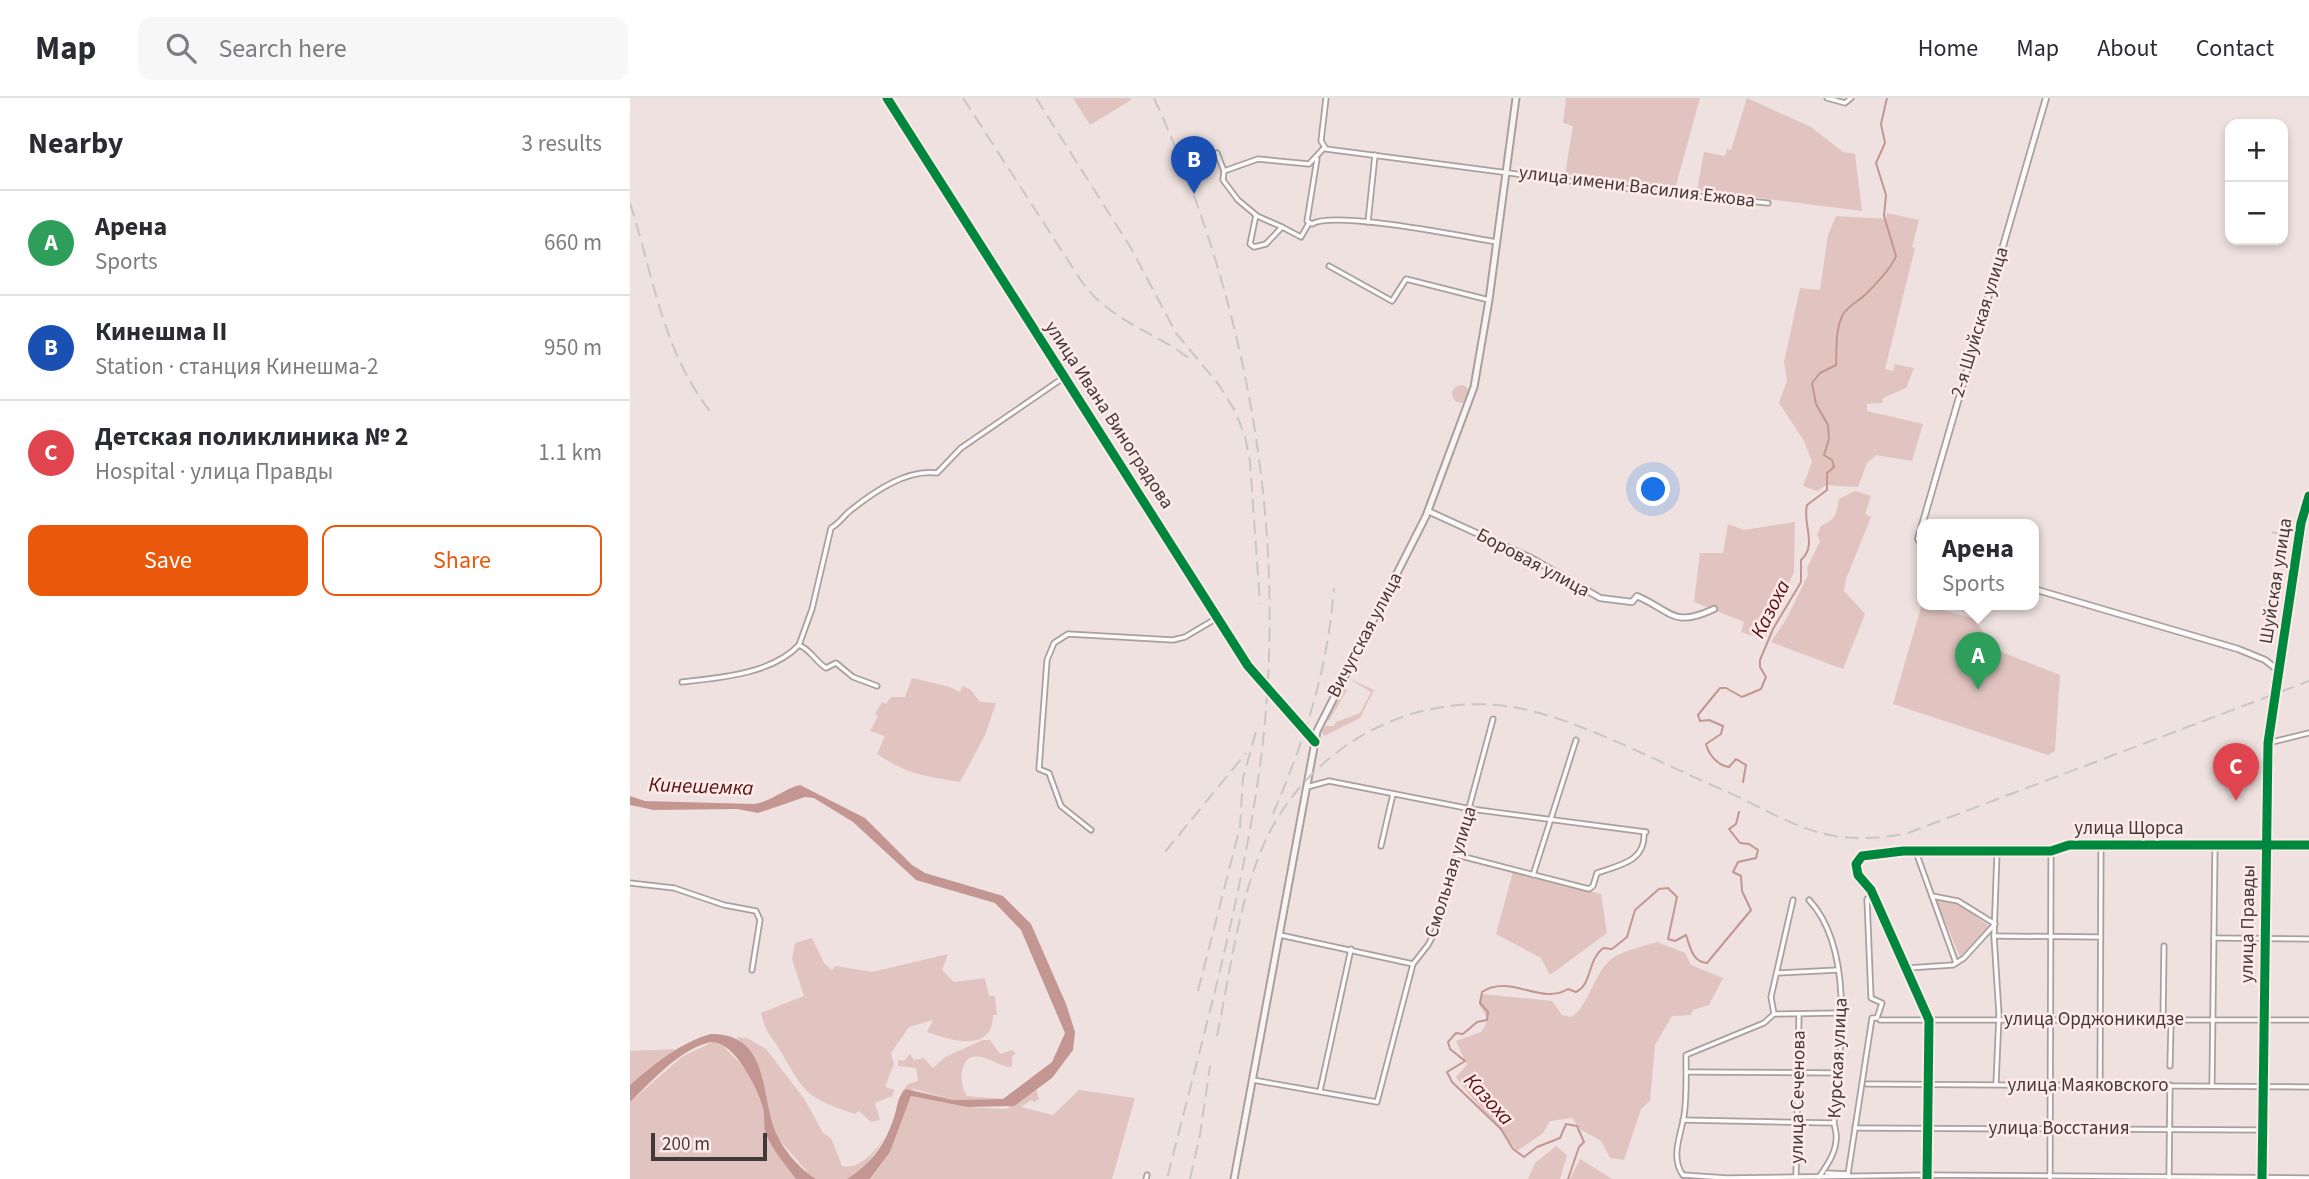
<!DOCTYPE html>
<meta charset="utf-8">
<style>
body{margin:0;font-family:"Source Sans 3",sans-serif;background:#f7f7f7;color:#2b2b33}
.controls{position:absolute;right:21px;top:21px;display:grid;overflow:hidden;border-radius:14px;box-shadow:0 4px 10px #0003}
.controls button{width:63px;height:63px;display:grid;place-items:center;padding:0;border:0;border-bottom:2px solid #e1e1e2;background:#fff;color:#2b2b33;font:35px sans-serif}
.scale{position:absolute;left:21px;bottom:18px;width:116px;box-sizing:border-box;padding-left:7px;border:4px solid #423938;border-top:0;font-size:19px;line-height:24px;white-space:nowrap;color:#423938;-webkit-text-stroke:5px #feeae8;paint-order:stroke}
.you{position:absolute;left:1024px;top:392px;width:24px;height:24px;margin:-18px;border:5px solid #fff;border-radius:50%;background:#1a73e8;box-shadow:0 0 0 10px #1a73e833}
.badge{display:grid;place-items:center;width:46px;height:46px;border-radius:50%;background:#ea580c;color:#fff;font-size:23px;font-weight:700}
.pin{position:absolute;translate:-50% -58px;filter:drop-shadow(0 2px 4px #0008)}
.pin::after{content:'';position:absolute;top:37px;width:24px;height:21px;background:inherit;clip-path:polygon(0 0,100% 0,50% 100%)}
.popup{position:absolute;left:1287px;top:421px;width:122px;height:91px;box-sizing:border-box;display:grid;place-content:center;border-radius:14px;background:#fff;filter:drop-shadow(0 2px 5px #0005);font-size:23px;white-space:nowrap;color:#7c7c81}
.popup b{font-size:26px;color:#2b2b33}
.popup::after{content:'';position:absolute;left:50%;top:100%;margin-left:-14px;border:14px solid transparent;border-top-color:#fff}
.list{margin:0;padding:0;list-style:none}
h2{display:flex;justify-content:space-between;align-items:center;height:91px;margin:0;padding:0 28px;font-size:30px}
h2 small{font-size:23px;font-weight:400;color:#7c7c81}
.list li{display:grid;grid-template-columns:46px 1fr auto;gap:21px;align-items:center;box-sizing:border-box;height:105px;padding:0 28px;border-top:2px solid #e1e1e2}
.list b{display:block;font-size:26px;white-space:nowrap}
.list p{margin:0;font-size:23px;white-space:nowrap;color:#7c7c81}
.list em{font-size:23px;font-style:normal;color:#7c7c81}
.actions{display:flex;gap:14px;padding:21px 28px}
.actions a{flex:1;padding:16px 0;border:2px solid #ea580c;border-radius:14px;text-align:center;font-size:24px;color:#ea580c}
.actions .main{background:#ea580c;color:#fff}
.icon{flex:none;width:38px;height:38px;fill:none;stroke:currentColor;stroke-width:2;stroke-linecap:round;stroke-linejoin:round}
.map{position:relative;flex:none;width:1679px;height:1081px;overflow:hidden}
header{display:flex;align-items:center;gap:42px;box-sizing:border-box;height:98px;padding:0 35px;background:#fff;border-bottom:2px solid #e1e1e2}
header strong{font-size:33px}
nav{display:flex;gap:38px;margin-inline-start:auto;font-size:24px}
.search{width:490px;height:63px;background:#f7f7f7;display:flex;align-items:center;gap:18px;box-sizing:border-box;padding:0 24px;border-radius:14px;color:#7c7c81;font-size:26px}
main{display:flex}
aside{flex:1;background:#fff}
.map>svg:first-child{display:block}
.green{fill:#e1c4c0}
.water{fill:#c39691}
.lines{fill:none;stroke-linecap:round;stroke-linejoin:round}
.stream{stroke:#c39691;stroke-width:2}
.minor-casing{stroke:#a9a09e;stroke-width:7}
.tertiary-casing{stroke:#a9a09e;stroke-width:8}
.secondary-casing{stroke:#a9a09e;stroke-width:9}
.minor{stroke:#fcfafa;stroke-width:3.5}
.tertiary{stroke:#fcfafa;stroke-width:4.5}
.secondary{stroke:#f8f4f3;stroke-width:5}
.rail{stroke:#c9c7c6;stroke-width:2;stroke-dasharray:14 7;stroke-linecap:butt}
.cycleway-casing{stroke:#feeae8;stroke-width:13}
.cycleway{stroke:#00873e;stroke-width:9}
.labels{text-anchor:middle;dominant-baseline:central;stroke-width:5;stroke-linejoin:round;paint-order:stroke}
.street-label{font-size:19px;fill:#423938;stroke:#feeae8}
.water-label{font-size:21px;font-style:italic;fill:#591010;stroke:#feeae8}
</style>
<header>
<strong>Map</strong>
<div class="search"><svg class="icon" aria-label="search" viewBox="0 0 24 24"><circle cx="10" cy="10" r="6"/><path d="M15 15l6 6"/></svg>Search here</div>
<nav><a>Home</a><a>Map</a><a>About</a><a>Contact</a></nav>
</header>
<main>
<aside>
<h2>Nearby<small>3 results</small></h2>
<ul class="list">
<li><span class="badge" style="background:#2e9e5b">A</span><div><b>Арена</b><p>Sports</p></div><em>660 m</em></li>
<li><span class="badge" style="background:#1a4fb4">B</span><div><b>Кинешма II</b><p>Station · станция Кинешма-2</p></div><em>950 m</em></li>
<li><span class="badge" style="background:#e0444e">C</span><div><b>Детская поликлиника № 2</b><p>Hospital · улица Правды</p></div><em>1.1 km</em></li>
</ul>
<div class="actions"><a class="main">Save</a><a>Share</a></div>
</aside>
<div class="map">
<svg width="1679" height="1081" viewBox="0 0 1679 1081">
<rect width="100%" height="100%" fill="#eee1df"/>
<g class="green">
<path d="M 443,0 L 500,0 L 501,2 L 460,27 Z"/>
<path d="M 936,0 L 1070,0 L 1045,91 L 935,76 L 943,28 L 933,25 Z"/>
<path d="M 1117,0 L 1181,29 L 1213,54 L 1225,56 L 1232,113 L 1067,92 L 1074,54 L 1095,58 L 1097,51 L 1101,52 Z"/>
<path d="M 1257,115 L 1289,122 L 1282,149 L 1285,150 L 1255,271 L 1263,273 L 1265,266 L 1284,270 L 1276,290 L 1253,300 L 1252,305 L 1237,306 L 1237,313 L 1293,326 L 1282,363 L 1246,357 L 1237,365 L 1228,389 L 1196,387 L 1187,393 L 1173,388 L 1182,364 L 1174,343 L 1149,305 L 1157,283 L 1154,264 L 1170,190 L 1190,192 L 1198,137 L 1206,118 L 1256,121 Z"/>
<circle cx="831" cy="296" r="9"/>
<path d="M 1225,393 L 1241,398 L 1235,416 L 1241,419 L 1216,481 L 1214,493 L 1235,516 L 1213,571 L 1141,544 L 1157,520 L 1178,477 L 1177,470 L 1190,443 L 1187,437 L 1191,428 C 1206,421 1206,417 1209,401 Z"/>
<path d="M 1165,424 L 1164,474 L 1133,541 L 1111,534 L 1114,524 L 1064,504 L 1070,455 L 1093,455 L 1098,426 L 1114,432 Z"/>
<path d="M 1292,506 L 1345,521 L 1364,551 L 1430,577 L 1425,653 L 1418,657 L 1263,606 Z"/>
<path d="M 282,580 L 320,589 L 330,594 L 332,588 L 340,591 L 350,604 L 366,605 L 355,637 L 330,684 C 292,677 281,678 247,656 L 255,638 L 240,633 L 248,618 L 245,616 L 252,604 L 256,606 L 261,599 L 275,599 Z"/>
<path d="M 718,580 L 744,592 L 730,620 L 694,638 L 691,633 L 696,628 L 704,628 L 706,624 L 730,615 L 741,594 Z"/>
<path d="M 713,585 L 717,592 L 699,623 L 697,619 Z"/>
<path d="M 883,774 L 971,796 L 977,835 L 920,877 L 911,860 L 866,836 Z"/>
<path d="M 1306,802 L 1327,805 L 1359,828 L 1330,859 Z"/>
<path d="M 182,840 L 194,865 L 202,872 L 205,868 L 242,874 L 318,856 L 312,872 L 324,884 L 355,880 L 359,898 L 365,898 L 367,917 L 363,917 C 363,956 319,942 297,934 L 303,922 L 279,929 L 261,955 L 264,966 L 255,989 L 265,992 L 262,998 L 245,1005 L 250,1022 L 241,1024 L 229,1013 L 225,1016 C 176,999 176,997 151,954 C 141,936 137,939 131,915 L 174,898 L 162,861 L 165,845 Z"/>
<path d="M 1027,844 L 1055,855 L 1061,867 L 1093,880 L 1079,907 L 1063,912 L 1061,917 L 1042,918 L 1025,947 L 1020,1003 L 1011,1011 L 994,1062 L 980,1060 L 971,1043 L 950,1031 L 942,1020 L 920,1023 L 913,1035 L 887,1053 C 867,1027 844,1004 826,979 L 837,967 L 826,943 L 851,934 C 861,920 856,919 849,906 L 852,896 L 922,903 L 932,917 L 941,919 C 955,913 964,879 977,865 C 988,853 1012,849 1027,844 Z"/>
<path d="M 106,939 L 117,940 L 136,951 L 175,1002 L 193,1035 L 201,1040 L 212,1068 C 231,1072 244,1053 254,1041 L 235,1070 L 217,1081 L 186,1081 L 179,1076 L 147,1039 L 121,953 Z"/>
<path d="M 353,942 L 360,942 L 370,956 L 382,952 L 386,956 L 382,958 L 382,969 C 365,969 357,954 339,960 C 329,969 330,987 337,998 L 373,1001 L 323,1002 L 284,991 L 271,995 L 278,986 L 288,983 L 286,970 L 268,968 L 268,962 L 274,963 L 280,956 L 284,962 L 294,960 L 303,970 L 315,959 Z"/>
<path d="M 83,944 L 92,947 L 117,972 L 133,1009 L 136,1036 L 166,1081 L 0,1081 L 0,1004 L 53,958 Z"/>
<path d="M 46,951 L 0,987 L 0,953 Z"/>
<path d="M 406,991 L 409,1001 L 404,1004 L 401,1002 L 391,1009 L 423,1017 L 449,992 L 505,1000 L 482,1081 L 241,1081 L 260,1054 L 281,998 L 337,1009 L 376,1011 Z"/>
<path d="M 926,1048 L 937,1057 L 930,1081 L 898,1081 L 905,1065 Z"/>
<path d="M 950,1061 L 982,1081 L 940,1081 Z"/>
</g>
<g class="water">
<path d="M 170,687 L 235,720 L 282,767 L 295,775 L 373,798 L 401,826 L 436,906 L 445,934 L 443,952 L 422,980 L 384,1008 L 337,1009 L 281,998 L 260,1054 L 240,1081 L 217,1081 C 242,1066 257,1044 265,1016 C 268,1006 268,997 276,991 L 323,1002 L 373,1001 L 422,964 L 435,935 L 391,832 L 365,805 L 286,782 L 223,724 L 184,700 L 175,699 L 128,715 L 107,711 L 24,712 L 0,707 L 0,698 L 15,703 L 124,706 C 143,703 153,691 170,687 Z"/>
<path d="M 81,936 C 144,936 128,1003 149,1041 C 157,1056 171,1072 186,1081 L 166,1081 C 155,1066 143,1053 136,1036 C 133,1028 135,1018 133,1010 C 127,990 103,938 77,945 C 48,953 21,984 0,1004 L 0,987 C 26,965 49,945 81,936 Z"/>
</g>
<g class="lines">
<g class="stream">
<path d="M 1113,684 L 1116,667 L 1106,661 L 1099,669 C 1087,667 1079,657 1076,646 L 1091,636 L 1093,628 L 1079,622 L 1070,623 L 1068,617 L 1090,590 L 1096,590 L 1112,599 L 1131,591 L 1136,579 L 1130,569 L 1130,562 L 1143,531 L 1171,484 L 1171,462 C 1188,447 1172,426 1177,407 L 1197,392 L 1197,375 L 1204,369 L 1202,362 L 1194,357 L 1199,341 L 1198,327 L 1186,306 L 1182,285 L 1190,275 L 1206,267 C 1207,250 1205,234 1212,218 C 1218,207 1228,204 1236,196 C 1245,187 1262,169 1266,158 L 1254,118 L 1256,97 L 1246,65 L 1255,45 L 1251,26 L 1257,0"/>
<path d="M 938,1081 L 949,1049 L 954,1044 L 947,1028 L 936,1026 L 930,1040 L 907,1049 L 894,1059 L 883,1051 L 871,1031 L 822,984 L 817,974 L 835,963 L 820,951 L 818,944 L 826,935 L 833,936 L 847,924 L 857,922 L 858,914 L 850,905 L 852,894 C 880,875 911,908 938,891 L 946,894 C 962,887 957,863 973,850 L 982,851 L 997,839 L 1005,812 L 1029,791 L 1038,790 L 1047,799 L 1038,841 L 1045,843 L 1056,837 C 1060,848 1062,864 1077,865 L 1121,812 L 1112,793 L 1111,778 L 1103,774 L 1108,764 L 1126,760 L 1128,752 L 1119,746 L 1110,745 L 1099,731 L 1106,726 L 1109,714"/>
</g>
<defs>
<g id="minor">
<path d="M 696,0 L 691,43 L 696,51 L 1024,94 L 1138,105"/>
<path d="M 1197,0 L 1215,5 L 1221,0"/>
<path d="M 587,55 L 594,73 L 628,61 L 679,66 L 694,50"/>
<path d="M 687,61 L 677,123 L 682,126 C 703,112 835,139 867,144"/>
<path d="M 594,73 L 593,82 L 608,102 L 626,117 L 620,146 L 624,149 L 636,146 L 652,129 L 671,139 L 679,125"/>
<path d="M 625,117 L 652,129"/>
<path d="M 738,124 L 745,57"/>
<path d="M 699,168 L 762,203 L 776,181 L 859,202"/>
<path d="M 169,547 L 182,511 L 201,430 C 210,425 213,418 221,412 C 245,393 277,371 307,375 L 331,350 L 433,280"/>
<path d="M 1649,573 L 1671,425 L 1679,398"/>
<path d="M 52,584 C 89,580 142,576 169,547 C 181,552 185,563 196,570 L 206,565 L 223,579 L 247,588"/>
<path d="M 1638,645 L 1679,635"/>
<path d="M 677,689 L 699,683 L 841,711 L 1016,734"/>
<path d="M 461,732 L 431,708 L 419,675 L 409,671 L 417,562 L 424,545 L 438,536 L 543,542 L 555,539 L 587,520"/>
<path d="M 751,748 L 763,696"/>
<path d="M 1286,754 L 1326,865"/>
<path d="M 827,757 L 959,791 L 963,788 L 967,775 C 989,767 1016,764 1014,734"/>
<path d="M 903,777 L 946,642"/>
<path d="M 0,785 L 44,790 L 94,807 L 126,813 L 130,822 L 122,872"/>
<path d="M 1179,802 C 1225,851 1211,953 1204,1014 C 1203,1022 1204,1027 1206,1035 C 1208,1052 1198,1066 1189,1079"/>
<path d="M 650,837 L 783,866"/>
<path d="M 1364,838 L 1469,839"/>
<path d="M 1584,840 L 1679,841"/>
<path d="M 1277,870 L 1323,867 L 1334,860 L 1365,826 L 1328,803 L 1302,798"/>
<path d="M 1147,875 L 1208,872"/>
<path d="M 1144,916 L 1141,899 L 1163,802"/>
<path d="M 1533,921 L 1534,848"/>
<path d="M 1250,922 L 1679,922"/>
<path d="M 1540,968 L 1541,924"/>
<path d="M 1057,974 L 1209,975"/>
<path d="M 623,982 L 747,1004 L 783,866 L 798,847 L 806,832 L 863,621"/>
<path d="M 1237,986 L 1679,989"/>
<path d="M 1366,986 L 1369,917 L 1364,838 L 1367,755"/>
<path d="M 1470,987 L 1471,748"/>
<path d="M 1582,987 L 1585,748"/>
<path d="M 690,993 L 721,851"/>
<path d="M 1053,1022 L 1203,1025"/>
<path d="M 1225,1030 L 1632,1032"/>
<path d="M 1197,1075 L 1218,1076 L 1242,920 L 1247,920 L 1252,905 L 1241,900 L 1237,801"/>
<path d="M 1053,1077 L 1097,1080 L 1297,1077 L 1679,1080"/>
<path d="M 1053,1077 C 1040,1060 1051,1036 1054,1018 C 1057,999 1056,977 1056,957 L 1134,925 L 1144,916 L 1210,915"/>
<path d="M 1166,1079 L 1169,916"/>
<path d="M 516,1081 L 517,1077"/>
<path d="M 1297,1081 L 1299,922 L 1241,792 L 1228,777 L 1226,769 L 1229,760 L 1237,755 L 1421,753 L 1439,747 L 1637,747"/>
<path d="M 1420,1081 L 1421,753"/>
<path d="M 1539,1081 L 1540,987"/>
</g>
<g id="tertiary">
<path d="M 257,0 L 618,568 L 685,644"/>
<path d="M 798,413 L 901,460 L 970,500 L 1002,504 L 1007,498 C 1043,514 1043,530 1084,511"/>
<path d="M 1292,447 L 1288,441 L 1416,0"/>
<path d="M 1404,491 L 1608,551 L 1635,562 L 1649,573 L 1638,645 L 1632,1081"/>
<path d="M 1637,747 L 1679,747"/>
</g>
<path id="secondary" d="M 604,1081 L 687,633 L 796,418 L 844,289 L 859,202 L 886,0"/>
</defs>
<use href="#minor" class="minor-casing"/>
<use href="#tertiary" class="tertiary-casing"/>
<use href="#secondary" class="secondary-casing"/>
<use href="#minor" class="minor"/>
<use href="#tertiary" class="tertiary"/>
<use href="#secondary" class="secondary"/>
<g class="rail">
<path d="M 333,0 L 450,181 C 477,222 522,232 560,261"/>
<path d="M 406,0 L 501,150 L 546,235 L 589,287 L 605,313 L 615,338 L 620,364 L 630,506"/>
<path d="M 524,0 C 619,208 660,440 630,668 C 611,807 571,945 537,1081"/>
<path d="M 0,105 C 24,179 32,254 83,317"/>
<path d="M 1642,434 L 1679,445"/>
<path d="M 643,716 C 676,638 697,575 704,490"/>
<path d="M 535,754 L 616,655"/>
<path d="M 568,893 L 610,729 L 613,680 L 627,630"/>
<path d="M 587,938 C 600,875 608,807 633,748 C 676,649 786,588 893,611 C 956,625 1024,662 1084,688 C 1159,720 1189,753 1278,735 L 1679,583"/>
<path d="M 560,1081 L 570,1037 L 580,968"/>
</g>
<defs>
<g id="cycleway">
<path d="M 257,0 L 618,568 L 685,644"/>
<path d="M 1297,1081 L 1299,922 L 1241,792 L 1228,777 L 1226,766 L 1232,758 L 1273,753 L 1421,753 L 1439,747 L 1679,747"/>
<path d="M 1632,1081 L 1638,645 L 1671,425 L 1679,398"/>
</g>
</defs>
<use href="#cycleway" class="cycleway-casing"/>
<use href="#cycleway" class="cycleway"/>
</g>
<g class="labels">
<g class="street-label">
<text transform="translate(1007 89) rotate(7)">улица имени Василия Ежова</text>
<text transform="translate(1350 224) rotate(-73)">2-я Шуйская улица</text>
<text transform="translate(479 317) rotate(57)">улица Ивана Виноградова</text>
<text transform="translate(903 465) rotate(28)">Боровая улица</text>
<text transform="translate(1646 483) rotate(-81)">Шуйская улица</text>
<text transform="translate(735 537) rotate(-62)">Вичугская улица</text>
<text x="1499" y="730">улица Щорса</text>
<text transform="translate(821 774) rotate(-73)">Смольная улица</text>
<text transform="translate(1618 826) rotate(-89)">улица Правды</text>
<text x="1464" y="921">улица Орджоникидзе</text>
<text transform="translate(1208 960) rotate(-87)">Курская улица</text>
<text x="1458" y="987">улица Маяковского</text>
<text transform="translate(1168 999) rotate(-89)">улица Сеченова</text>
<text x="1429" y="1030">улица Восстания</text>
</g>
<g class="water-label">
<text transform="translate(1140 511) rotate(-63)">Казоха</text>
<text transform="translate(71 688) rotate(2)">Кинешемка</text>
<text transform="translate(859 1001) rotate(47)">Казоха</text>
</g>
</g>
</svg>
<div class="controls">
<button>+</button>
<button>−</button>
</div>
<div class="scale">200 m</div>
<div class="you"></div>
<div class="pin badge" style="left:1348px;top:592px;background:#2e9e5b">A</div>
<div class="popup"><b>Арена</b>Sports</div>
<div class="pin badge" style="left:564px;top:96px;background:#1a4fb4">B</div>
<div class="pin badge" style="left:1606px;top:703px;background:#e0444e">C</div>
</div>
</main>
